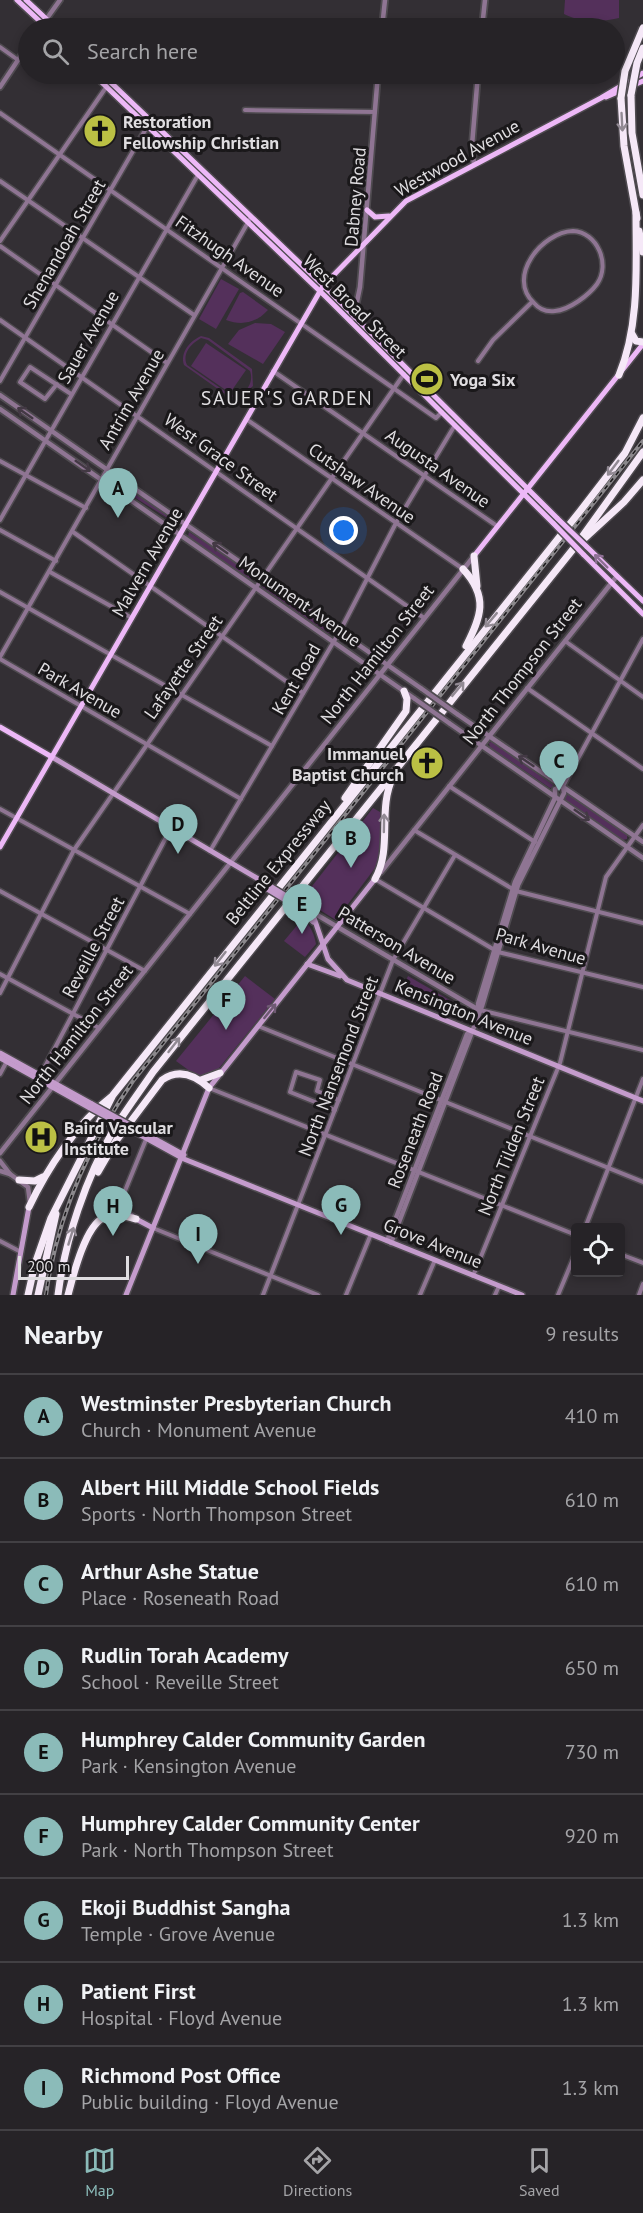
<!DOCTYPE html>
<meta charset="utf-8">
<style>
body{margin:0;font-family:"PT Sans",sans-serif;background:#2e2b2f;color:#f1f3f6}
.controls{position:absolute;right:18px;bottom:18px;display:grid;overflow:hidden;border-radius:6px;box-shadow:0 3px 9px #0003}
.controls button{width:54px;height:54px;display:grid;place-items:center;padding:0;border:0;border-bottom:2px solid #424044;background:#262327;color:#f1f3f6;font:30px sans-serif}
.scale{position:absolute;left:18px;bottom:15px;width:111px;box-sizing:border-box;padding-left:6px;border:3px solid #dfdde0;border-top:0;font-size:16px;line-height:21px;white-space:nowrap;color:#dfdde0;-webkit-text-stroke:4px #1a181a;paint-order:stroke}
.you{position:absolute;left:344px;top:531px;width:21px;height:21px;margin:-15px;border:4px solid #fff;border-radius:50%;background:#1a73e8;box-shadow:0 0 0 9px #1a73e833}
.badge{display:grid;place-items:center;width:39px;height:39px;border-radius:50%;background:#8bbbb9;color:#111;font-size:20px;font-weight:700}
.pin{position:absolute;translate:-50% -50px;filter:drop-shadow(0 2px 3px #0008)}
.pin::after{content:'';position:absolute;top:32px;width:21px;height:18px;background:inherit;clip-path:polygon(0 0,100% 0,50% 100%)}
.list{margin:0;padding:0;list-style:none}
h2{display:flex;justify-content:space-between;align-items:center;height:78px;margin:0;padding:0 24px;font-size:26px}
h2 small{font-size:20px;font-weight:400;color:#a4a4a7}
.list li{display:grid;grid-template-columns:39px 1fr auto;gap:18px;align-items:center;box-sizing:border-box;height:84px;padding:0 24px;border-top:2px solid #424044}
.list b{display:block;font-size:22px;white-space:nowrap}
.list p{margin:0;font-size:20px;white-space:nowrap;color:#a4a4a7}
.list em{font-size:20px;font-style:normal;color:#a4a4a7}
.icon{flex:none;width:33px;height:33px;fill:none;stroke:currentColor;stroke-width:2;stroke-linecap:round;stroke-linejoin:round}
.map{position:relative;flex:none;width:643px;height:1295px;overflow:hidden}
.search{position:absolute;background:#262327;box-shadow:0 3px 9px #0003;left:18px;right:18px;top:18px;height:66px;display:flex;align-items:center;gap:15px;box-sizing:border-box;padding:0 21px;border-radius:33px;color:#a4a4a7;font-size:22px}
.sheet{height:834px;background:#262327}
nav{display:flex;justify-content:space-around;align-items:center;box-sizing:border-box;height:84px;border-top:2px solid #424044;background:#262327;font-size:16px;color:#a4a4a7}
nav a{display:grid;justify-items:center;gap:3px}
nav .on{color:#8bbbb9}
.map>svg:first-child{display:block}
.green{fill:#54305b;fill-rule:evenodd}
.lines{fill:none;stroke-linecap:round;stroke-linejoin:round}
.minor-casing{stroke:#4f4b50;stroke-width:7}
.tertiary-casing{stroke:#4f4b50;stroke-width:8}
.secondary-casing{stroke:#4f4b50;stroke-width:8}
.primary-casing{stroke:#4f4b50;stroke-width:8}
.motorway-casing{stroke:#4f4b50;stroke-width:10}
.minor{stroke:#8f7593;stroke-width:4}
.tertiary{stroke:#8f7593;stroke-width:4.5}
.secondary{stroke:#c49bcc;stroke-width:5}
.primary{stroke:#edb8f7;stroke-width:5}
.motorway{stroke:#f5e8f7;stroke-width:7}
.rail-casing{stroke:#8b888c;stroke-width:4}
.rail{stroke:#1a181a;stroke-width:1.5;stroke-dasharray:4.5;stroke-linecap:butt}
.tertiary-bridge-casing{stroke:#4f4b50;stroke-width:8;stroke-linecap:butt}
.secondary-bridge-casing{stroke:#4f4b50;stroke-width:8;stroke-linecap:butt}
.primary-bridge-casing{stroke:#4f4b50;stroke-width:8;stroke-linecap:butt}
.motorway-bridge-casing{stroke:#4f4b50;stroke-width:10;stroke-linecap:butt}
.tertiary-bridge{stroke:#8f7593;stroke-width:4.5}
.secondary-bridge{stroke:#c49bcc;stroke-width:5}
.primary-bridge{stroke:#edb8f7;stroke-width:5}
.motorway-bridge{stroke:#f5e8f7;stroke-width:7}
.oneway{stroke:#928a94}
.oneway2{stroke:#433944}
.oneway3{stroke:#8e7094}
.oneway4{stroke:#6f5a73}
.labels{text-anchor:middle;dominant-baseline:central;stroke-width:6;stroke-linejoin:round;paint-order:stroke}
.poi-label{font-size:18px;font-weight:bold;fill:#dfdde0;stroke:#1a181a;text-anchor:start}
.street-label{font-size:18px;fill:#dfdde0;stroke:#1a181a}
.neighbourhood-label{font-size:20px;letter-spacing:1.5px;fill:#dfdde0;stroke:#1a181a}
</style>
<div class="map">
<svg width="643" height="1295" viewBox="0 0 643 1295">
<rect width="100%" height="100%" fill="#332f34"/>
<g class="green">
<path d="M 565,0 L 619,0 L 619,18 C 600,22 582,23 564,14 Z"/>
<path d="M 221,279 L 239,289 L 216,329 L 199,319 Z"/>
<path d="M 243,292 L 268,310 C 256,323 242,326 226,320 L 240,293 Z"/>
<path d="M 255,323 L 271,324 L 285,332 L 263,364 L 228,344 L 239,330 Z"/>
<path d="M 201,336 L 209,338 L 252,369 L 253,386 L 238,399 L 225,394 L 184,365 C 180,352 190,341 201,336 ZM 201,338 L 208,340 L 250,371 C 254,382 247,393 236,396 L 229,394 L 187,365 C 182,353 191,344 201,338 Z"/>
<path d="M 206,343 L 246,370 L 230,393 L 191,366 Z"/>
<path d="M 113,476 L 177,521 L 177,524 L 110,482 L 110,477 Z"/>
<path d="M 189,532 L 255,575 L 254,578 L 250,579 L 188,536 Z"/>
<path d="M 261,583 L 265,583 L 333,632 L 328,633 L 262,587 Z"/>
<path d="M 493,741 L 553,783 L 553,787 L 550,788 L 490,747 L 489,743 Z"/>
<path d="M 566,794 L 569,794 L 627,834 L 627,839 L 623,840 L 565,800 Z"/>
<path d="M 373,808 L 380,812 L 382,848 L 378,864 L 336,920 L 302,899 Z"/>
<path d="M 295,910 C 306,918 314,931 316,944 L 305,957 L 284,941 L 299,923 L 291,916 Z"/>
<path d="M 245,976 L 275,999 L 215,1073 L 198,1077 L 176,1061 Z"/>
<path d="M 408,976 L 460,1006 L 455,1018 L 399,996 Z"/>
</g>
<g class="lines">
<defs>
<g id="minor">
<path d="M 0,47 L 18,60"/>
<path d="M 245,110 L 375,112"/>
<path d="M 0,113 L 436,418 L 442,412"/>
<path d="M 0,181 L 194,315"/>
<path d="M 573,231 C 597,232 611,264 597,284 C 589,295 569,310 555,311 C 547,312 539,309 534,303 C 506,277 542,232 573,231 Z"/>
<path d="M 0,241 L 107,86"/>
<path d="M 0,246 L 167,363"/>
<path d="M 0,320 L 424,618"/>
<path d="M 478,361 L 493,340 L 532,302"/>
<path d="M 273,371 L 497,526"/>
<path d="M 0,381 L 151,120"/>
<path d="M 57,384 L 45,399 L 20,382 L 30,367 L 71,394"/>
<path d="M 246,419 L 463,569"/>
<path d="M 0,461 L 86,508"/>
<path d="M 0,520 L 198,175"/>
<path d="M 0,530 L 56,561"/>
<path d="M 73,532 L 303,693"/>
<path d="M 50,572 L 132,618"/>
<path d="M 0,592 L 272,746"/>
<path d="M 565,641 L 643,697"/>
<path d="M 0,657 L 251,217"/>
<path d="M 0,659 L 241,799"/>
<path d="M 527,688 L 643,769"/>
<path d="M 449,786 L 535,842"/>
<path d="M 563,786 L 643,639"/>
<path d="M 0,809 L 190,914"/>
<path d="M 414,830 L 516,891 L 643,923"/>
<path d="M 210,851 L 340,631 L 396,523 L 455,425"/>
<path d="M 375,879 L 498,952 L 643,987"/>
<path d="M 0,891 L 145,971"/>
<path d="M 0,974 L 99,1028"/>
<path d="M 0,993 L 74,850 L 404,374"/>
<path d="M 480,1010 L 643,1050"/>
<path d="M 258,1026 L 643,1182"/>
<path d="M 0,1074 L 7,1061"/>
<path d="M 40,1076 L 171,828"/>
<path d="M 209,1088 L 576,1235"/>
<path d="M 335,1110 L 290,1092 L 296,1072 L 320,1080 L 317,1091 L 339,1100"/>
<path d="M 133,1216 L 122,1209 L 120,1203 L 147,1137"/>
<path d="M 153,1228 L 318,1295"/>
<path d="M 585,1228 L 643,1079"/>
<path d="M 0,1241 L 21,1252"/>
<path d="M 620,1254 L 643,1263"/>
<path d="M 473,1276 L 560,1063 L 606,877 L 643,825"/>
<path d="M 263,1295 L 393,960 L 455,855"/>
<path d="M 346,1295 L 371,1234"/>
<path d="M 420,1295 L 435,1260"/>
<path d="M 495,1295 L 499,1286"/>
<path d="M 558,1295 L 576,1252"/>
<path d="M 639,1295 L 643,1284"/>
</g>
<g id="tertiary">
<path d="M 40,28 L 60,0"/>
<path d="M 382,28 L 385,0"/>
<path d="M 482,28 L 485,0"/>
<path d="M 0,87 L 28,45"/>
<path d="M 474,164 L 472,145 L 478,74"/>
<path d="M 350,321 L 354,316 L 360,287 L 378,74"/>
<path d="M 0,395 L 422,689"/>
<path d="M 0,409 L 415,699"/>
<path d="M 457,714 L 643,842"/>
<path d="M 449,723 L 643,858"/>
<path d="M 381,872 L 617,576"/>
<path d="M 312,912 L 479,1010"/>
<path d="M 0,1153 L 474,556"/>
<path d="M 0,1161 L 10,1174"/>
<path d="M 0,1171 L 10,1174 L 28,1187 L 30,1203"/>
<path d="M 387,1241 L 467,1034 L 471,1031"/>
<path d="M 391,1243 L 482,1006 L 518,885 L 564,793 L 563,786 L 555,789 L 555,798 L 515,882 L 478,1004 L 479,1010"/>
</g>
<g id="secondary">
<path d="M 52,757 L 265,883"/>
<path d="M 299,904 L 312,912 L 328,959 L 347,980 L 643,1101"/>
<path d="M 297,907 L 313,922"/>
<path d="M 307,964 L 340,976"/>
<path d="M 0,1053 L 92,1104"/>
<path d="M 0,1058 L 90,1108"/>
<path d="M 137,1129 L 184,1155"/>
<path d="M 135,1132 L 184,1159 L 522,1295"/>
<path d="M 136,1219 L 153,1228"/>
<path d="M 13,1295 L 29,1207"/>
<path d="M 126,1295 L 209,1088 L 375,879"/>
</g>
<g id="primary">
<path d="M 17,0 L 47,28"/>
<path d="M 26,0 L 56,28"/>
<path d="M 93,74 L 326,297 L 554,524"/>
<path d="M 102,74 L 330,292 L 558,519"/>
<path d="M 606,97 L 643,81"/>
<path d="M 367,210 L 375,217 L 389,216"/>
<path d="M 586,546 L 643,601"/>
<path d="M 583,554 L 643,614"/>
<path d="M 474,556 L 643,344"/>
<path d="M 0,727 L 52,757"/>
<path d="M 0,847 L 323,286 L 406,201 L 601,98 L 643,73"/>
</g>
<g id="motorway">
<path d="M 631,95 L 632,133 L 643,195"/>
<path d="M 621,98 L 624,146 L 637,218"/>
<path d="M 639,231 L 643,252"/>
<path d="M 632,334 L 636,341 L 643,342"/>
<path d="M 619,375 C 640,325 636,266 636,213"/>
<path d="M 585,538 L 624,502 L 643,480"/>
<path d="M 474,556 L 477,586"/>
<path d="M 463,569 C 489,597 481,617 466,646"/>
<path d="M 345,798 L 406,711 L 407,699 L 404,691"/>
<path d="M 375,879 C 393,848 377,810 393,777"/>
<path d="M 201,1080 L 220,1073"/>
<path d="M 98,1172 L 116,1141 L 162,1080 C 179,1068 195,1075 209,1088"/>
<path d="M 19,1180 L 35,1181 L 43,1177"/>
<path d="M 29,1207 C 47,1169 77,1123 111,1097"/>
<path d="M 28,1295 L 35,1264 L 51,1218 L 113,1095 L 581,510 L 625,453 L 643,418"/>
<path d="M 38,1295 L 56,1214"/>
<path d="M 58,1295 C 65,1239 86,1178 114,1129 C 126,1110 140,1091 153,1072 L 574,548 L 643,452"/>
<path d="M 68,1295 C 73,1276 85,1227 103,1218 C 114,1213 125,1216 136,1219"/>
</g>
</defs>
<use href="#minor" class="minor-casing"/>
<use href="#tertiary" class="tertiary-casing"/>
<use href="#secondary" class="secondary-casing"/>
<use href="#primary" class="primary-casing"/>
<use href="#motorway" class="motorway-casing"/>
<use href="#minor" class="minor"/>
<use href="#tertiary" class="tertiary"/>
<use href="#secondary" class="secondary"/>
<use href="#primary" class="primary"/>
<use href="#motorway" class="motorway"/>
<defs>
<path id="rail" d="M 46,1295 C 57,1217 88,1146 133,1081 L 643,441"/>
</defs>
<use href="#rail" class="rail-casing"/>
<use href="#rail" class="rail"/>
<defs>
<g id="tertiary-bridge">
<path d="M 422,689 L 457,714"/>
<path d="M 415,699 L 449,723"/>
</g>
<g id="secondary-bridge">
<path d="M 265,883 L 299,904"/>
<path d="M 264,887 L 297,907"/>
<path d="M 92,1104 L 137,1129"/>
<path d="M 90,1108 L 135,1132"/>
</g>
<g id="primary-bridge">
<path d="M 558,519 L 586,546"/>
<path d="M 554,524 L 583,554"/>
</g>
<g id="motorway-bridge">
<path d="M 631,95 L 637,63 L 643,48"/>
<path d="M 621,98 L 625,71 L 643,28"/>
</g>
</defs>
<use href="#tertiary-bridge" class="tertiary-bridge-casing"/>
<use href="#secondary-bridge" class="secondary-bridge-casing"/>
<use href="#primary-bridge" class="primary-bridge-casing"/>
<use href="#motorway-bridge" class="motorway-bridge-casing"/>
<use href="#tertiary-bridge" class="tertiary-bridge"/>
<use href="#secondary-bridge" class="secondary-bridge"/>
<use href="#primary-bridge" class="primary-bridge"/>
<use href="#motorway-bridge" class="motorway-bridge"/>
</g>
<defs><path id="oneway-shaft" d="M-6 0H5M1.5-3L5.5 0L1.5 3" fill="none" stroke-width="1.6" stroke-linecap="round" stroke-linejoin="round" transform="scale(1.5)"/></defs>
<g class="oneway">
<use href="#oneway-shaft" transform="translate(622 122) rotate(87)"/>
<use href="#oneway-shaft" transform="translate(613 468) rotate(127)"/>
<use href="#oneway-shaft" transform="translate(491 620) rotate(130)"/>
<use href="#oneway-shaft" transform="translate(458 689) rotate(-50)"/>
<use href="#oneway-shaft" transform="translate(384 823) rotate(-89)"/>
<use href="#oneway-shaft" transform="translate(220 959) rotate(128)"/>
<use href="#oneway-shaft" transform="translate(174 1045) rotate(-52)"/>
<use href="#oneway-shaft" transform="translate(71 1236) rotate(-73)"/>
</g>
<g class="oneway2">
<use href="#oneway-shaft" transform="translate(25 413) rotate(-145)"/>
<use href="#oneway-shaft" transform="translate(83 466) rotate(35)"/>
<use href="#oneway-shaft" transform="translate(220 548) rotate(-145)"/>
<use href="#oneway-shaft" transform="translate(526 761) rotate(-146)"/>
<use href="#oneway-shaft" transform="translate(582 815) rotate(35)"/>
</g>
<use class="oneway3" href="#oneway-shaft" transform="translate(601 561) rotate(-135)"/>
<use class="oneway4" href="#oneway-shaft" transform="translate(270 1011) rotate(-51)"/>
<defs>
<symbol id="church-disc" viewBox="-11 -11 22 22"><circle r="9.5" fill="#bbc044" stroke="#1a181a"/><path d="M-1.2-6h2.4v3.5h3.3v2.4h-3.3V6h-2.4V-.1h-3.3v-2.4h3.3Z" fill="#111"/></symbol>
<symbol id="stadium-disc" viewBox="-11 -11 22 22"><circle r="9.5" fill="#bbc044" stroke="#1a181a"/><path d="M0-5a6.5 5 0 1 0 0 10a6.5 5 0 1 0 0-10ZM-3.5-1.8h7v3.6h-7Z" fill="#111"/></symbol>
<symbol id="hospital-disc" viewBox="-11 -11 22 22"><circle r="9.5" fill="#bbc044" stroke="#1a181a"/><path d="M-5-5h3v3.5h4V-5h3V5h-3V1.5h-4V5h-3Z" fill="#111"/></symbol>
</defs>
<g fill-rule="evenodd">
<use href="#church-disc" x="81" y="112" width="38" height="38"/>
<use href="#stadium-disc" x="408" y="360" width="38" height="38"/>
<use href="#church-disc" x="408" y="744" width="38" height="38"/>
<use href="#hospital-disc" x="22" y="1118" width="38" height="38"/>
</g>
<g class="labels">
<g class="poi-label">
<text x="123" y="121">Restoration<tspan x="123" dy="21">Fellowship Christian</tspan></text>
<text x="450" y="379">Yoga Six</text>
<text x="404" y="753" text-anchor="end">Immanuel<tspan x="404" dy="21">Baptist Church</tspan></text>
<text x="64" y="1127">Baird Vascular<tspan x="64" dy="21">Institute</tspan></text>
</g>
<g class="street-label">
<text transform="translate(457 158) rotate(-29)">Westwood Avenue</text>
<text transform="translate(355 197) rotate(-85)">Dabney Road</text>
<text transform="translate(64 244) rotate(-60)">Shenandoah Street</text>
<text transform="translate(230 256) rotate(35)">Fitzhugh Avenue</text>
<text transform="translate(355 306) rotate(45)">West Broad Street</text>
<text transform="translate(88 337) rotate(-60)">Sauer Avenue</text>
<text transform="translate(131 399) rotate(-60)">Antrim Avenue</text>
<text transform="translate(221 457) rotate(36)">West Grace Street</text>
<text transform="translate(438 468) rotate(35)">Augusta Avenue</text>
<text transform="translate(362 483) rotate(35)">Cutshaw Avenue</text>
<text transform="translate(147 562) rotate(-60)">Malvern Avenue</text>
<text transform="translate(300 601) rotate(35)">Monument Avenue</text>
<text transform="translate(377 654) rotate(-52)">North Hamilton Street</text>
<text transform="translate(183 667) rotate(-55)">Lafayette Street</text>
<text transform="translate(522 671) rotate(-52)">North Thompson Street</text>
<text transform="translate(296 679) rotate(-60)">Kent Road</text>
<text transform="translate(80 690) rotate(30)">Park Avenue</text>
<text transform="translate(278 862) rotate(-51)">Beltline Expressway</text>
<text transform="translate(397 945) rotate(31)">Patterson Avenue</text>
<text transform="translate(541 946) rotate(16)">Park Avenue</text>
<text transform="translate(93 947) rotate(-62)">Reveille Street</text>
<text transform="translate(464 1012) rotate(22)">Kensington Avenue</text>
<text transform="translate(76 1034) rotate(-52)">North Hamilton Street</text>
<text transform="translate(338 1066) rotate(-69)">North Nansemond Street</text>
<text transform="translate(415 1130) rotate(-69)">Roseneath Road</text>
<text transform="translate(511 1146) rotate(-68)">North Tilden Street</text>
<text transform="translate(433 1243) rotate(22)">Grove Avenue</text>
</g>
<g class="neighbourhood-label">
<text x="287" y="398">SAUER'S GARDEN</text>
</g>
</g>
</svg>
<div class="controls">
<button><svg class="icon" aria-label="locate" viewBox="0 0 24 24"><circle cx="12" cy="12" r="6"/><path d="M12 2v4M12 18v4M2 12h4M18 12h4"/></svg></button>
</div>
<div class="scale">200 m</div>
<div class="you"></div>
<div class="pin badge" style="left:118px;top:518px">A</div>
<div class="pin badge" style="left:351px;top:868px">B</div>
<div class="pin badge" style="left:559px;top:791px">C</div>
<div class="pin badge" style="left:178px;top:854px">D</div>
<div class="pin badge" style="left:302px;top:934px">E</div>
<div class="pin badge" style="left:226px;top:1030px">F</div>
<div class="pin badge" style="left:341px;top:1235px">G</div>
<div class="pin badge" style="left:113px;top:1236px">H</div>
<div class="pin badge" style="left:198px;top:1264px">I</div>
<div class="search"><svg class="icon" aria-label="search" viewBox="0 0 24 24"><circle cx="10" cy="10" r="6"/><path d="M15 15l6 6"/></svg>Search here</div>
</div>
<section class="sheet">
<h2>Nearby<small>9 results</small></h2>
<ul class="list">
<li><span class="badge">A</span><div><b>Westminster Presbyterian Church</b><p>Church · Monument Avenue</p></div><em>410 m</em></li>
<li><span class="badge">B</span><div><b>Albert Hill Middle School Fields</b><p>Sports · North Thompson Street</p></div><em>610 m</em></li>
<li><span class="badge">C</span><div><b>Arthur Ashe Statue</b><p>Place · Roseneath Road</p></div><em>610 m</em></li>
<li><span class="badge">D</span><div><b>Rudlin Torah Academy</b><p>School · Reveille Street</p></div><em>650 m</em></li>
<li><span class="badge">E</span><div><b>Humphrey Calder Community Garden</b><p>Park · Kensington Avenue</p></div><em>730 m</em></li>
<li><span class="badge">F</span><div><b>Humphrey Calder Community Center</b><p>Park · North Thompson Street</p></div><em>920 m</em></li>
<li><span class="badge">G</span><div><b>Ekoji Buddhist Sangha</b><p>Temple · Grove Avenue</p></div><em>1.3 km</em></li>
<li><span class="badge">H</span><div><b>Patient First</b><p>Hospital · Floyd Avenue</p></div><em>1.3 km</em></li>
<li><span class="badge">I</span><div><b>Richmond Post Office</b><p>Public building · Floyd Avenue</p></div><em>1.3 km</em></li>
</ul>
</section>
<nav>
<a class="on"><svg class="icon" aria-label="map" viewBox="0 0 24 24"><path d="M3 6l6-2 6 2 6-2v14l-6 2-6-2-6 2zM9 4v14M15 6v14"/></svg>Map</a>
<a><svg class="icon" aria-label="directions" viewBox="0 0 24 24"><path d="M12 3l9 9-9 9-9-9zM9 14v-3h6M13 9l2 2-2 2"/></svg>Directions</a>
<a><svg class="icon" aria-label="saved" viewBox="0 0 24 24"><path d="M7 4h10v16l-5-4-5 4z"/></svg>Saved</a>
</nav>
